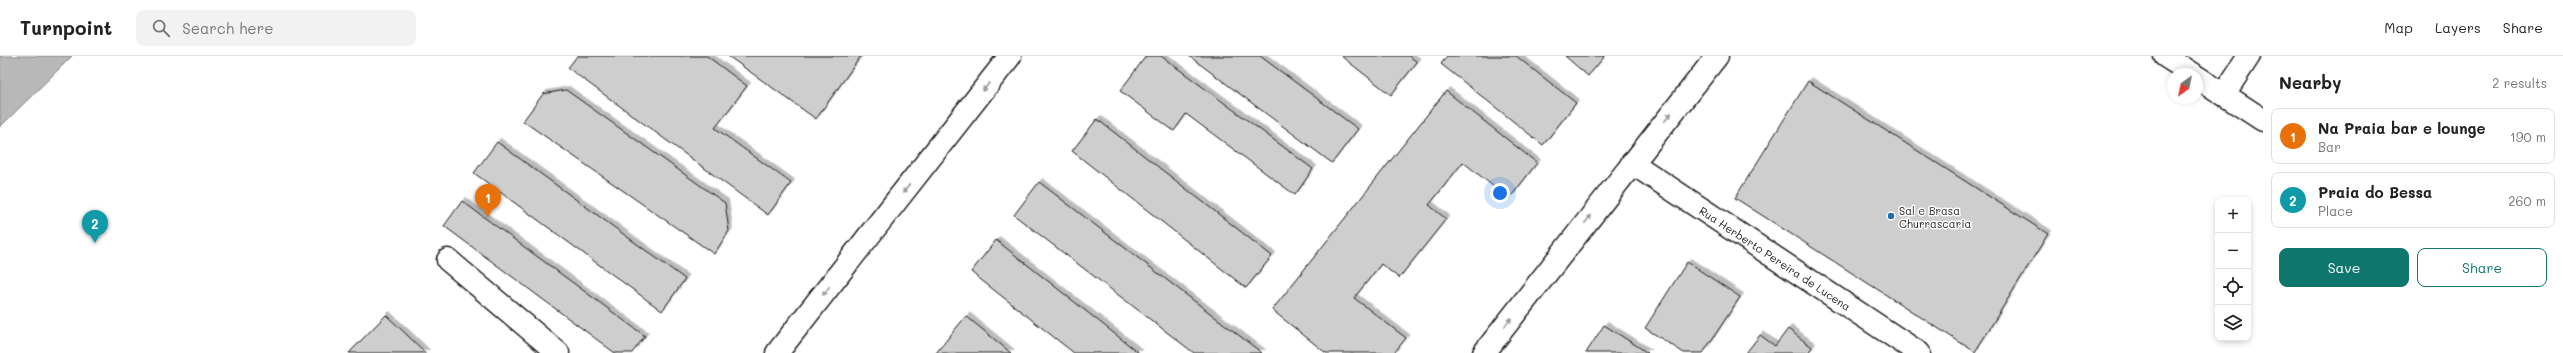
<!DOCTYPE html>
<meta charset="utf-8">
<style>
body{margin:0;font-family:Mali,sans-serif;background:#f2f2f2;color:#222}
.controls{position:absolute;right:12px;bottom:12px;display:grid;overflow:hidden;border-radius:8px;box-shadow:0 2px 6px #0003}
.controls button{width:36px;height:36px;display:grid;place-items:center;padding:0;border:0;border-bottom:1px solid #e0e0e0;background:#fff;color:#222;font:20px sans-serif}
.compass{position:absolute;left:2167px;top:12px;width:36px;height:36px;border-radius:50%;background:#fff;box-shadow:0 2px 6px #0003;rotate:213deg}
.you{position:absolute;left:1500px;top:137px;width:14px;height:14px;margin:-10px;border:3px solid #fff;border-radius:50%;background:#1a73e8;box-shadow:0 0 0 6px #1a73e833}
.badge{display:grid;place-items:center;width:26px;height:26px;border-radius:50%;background:#0f766e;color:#fff;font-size:13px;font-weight:700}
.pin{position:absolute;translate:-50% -33px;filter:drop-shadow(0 1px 2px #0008)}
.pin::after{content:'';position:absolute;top:21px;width:14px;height:12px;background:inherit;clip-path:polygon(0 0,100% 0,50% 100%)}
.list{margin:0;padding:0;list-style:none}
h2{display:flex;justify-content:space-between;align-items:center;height:52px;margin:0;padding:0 16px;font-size:17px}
h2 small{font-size:13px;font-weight:400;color:#767676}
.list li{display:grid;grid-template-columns:26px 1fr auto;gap:12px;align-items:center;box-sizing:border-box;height:56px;margin:0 8px 8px;padding:0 8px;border:1px solid #e0e0e0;border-radius:8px}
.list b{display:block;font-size:15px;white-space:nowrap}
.list p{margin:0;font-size:13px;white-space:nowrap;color:#767676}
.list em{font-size:13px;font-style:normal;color:#767676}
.actions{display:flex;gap:8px;padding:12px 16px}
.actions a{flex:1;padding:9px 0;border:1px solid #0f766e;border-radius:8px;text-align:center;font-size:14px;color:#0f766e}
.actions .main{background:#0f766e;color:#fff}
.icon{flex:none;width:22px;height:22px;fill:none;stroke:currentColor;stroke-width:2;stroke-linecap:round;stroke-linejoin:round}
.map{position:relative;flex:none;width:2263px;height:297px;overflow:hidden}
header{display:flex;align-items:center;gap:24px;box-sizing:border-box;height:56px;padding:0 20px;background:#fff;border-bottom:1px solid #e0e0e0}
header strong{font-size:19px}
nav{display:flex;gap:22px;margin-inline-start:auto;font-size:14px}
.search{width:280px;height:36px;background:#f2f2f2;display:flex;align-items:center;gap:10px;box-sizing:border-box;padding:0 14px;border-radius:8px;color:#767676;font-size:15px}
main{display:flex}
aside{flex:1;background:#fff}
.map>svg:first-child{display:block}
.water{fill:#b8b8b8;stroke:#7a7a7a}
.building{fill:#cecece;stroke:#1c1c1c;filter:url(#shadow)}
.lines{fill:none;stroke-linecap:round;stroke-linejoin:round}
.minor-casing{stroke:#1c1c1c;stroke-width:25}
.major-casing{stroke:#1c1c1c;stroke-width:25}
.minor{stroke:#fff;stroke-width:22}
.major{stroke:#fff;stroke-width:22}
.oneway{fill:#999}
.poi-dot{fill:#1f6fb2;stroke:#fff;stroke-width:1.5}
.labels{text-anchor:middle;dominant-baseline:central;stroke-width:3;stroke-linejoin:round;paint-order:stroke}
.poi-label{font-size:11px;fill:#1c1c1c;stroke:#fff;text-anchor:start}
.street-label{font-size:11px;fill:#1c1c1c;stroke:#fff}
</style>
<header>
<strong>Turnpoint</strong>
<div class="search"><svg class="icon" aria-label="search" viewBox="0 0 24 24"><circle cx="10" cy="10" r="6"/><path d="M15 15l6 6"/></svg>Search here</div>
<nav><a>Map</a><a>Layers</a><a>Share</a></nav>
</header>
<main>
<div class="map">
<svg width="2263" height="297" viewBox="0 0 2263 297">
<defs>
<filter id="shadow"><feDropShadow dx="3.5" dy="-3.5" stdDeviation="0" flood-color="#0004"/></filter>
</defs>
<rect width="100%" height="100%" fill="#fff"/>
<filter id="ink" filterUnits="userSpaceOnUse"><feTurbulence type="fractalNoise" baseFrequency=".025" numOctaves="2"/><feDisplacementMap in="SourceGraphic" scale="8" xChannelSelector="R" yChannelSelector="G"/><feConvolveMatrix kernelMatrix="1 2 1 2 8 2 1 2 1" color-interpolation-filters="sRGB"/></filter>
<g filter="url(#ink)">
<path class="water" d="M 0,0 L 72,0 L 0,71 Z"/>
<g class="building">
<path d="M 577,0 L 707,0 L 747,30 L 715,72 L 791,127 L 768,159 L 568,12 Z"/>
<path d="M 728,0 L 861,0 L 816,63 Z"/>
<path d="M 1146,0 L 1161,0 L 1313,113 L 1295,139 L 1186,58 L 1174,75 L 1120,35 Z"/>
<path d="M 1189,0 L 1260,0 L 1358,73 L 1332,107 Z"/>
<path d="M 1341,0 L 1409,0 L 1417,6 L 1391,39 Z"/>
<path d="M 1447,0 L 1516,0 L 1576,47 L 1543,89 L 1441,8 Z"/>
<path d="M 1565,0 L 1605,0 L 1588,20 Z"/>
<path d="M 1808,25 L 2048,178 L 1975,296 L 1735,142 Z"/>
<path d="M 566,34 L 725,147 L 729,175 L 714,198 L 523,65 L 543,38 Z"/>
<path d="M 1446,35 L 1537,107 L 1509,143 L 1463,106 L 1429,149 L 1446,163 L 1399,222 L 1381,208 L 1354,242 L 1406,282 L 1394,297 L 1326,297 L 1272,254 Z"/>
<path d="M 1097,63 L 1272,200 L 1246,232 L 1072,95 Z"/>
<path d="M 497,86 L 685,223 L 662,255 L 474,117 Z"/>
<path d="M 1039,126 L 1262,297 L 1194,297 L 1014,159 Z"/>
<path d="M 462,145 L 645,280 L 632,297 L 615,297 L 444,170 Z"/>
<path d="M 996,184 L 1139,297 L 1074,297 L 971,216 Z"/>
<path d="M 1687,206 L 1740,241 L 1703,297 L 1684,297 L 1645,272 Z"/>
<path d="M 386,259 L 426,297 L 349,297 Z"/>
<path d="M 966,260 L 1011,297 L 936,297 Z"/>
<path d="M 1604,269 L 1648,297 L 1586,297 Z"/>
<path d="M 1788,273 L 1812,291 L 1808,297 L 1746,297 L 1760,279 L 1775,290 Z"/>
</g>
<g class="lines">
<defs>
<g id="minor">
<path d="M 2165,0 L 2193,18"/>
<path d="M 2197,21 L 2263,64"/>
<path d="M 2224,38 L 2249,0"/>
<path id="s1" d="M 1632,107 L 1919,297"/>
<path d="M 448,204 L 558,297"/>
</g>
<g id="major">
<path d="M 777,297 L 1010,0"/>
<path d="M 1484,297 L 1717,0"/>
</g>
</defs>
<use href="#minor" class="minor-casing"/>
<use href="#major" class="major-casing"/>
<use href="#minor" class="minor"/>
<use href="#major" class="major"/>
</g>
<defs><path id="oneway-solid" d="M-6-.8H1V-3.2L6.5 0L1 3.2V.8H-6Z"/></defs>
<g class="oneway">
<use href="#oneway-solid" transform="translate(986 31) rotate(128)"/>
<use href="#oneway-solid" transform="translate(1668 61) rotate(-51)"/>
<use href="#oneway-solid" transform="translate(906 133) rotate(128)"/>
<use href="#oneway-solid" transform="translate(1588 163) rotate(-52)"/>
<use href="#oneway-solid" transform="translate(826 235) rotate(128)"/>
<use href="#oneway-solid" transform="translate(1508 266) rotate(-52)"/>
</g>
</g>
<circle class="poi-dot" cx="1891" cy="160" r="4"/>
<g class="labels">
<g class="poi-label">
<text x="1899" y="154">Sal e Brasa<tspan x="1899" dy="13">Churrascaria</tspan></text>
</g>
<g class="street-label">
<text stroke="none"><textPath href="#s1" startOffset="172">Rua Herberto Pereira de Lucena</textPath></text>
</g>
</g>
</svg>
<div class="controls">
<button>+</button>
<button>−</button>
<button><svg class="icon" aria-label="locate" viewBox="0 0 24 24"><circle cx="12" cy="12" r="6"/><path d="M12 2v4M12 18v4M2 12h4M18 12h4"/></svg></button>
<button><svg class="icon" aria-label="layers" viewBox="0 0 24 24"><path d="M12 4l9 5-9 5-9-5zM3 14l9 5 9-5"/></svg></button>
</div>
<svg class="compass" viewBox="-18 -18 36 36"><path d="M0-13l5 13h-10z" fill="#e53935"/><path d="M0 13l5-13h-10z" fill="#767676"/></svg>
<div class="you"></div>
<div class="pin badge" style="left:488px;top:161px;background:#e8710a">1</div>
<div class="pin badge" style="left:95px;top:187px;background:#0f9aa8">2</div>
</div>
<aside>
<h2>Nearby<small>2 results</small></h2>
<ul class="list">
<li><span class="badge" style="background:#e8710a">1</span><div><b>Na Praia bar e lounge</b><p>Bar</p></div><em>190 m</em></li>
<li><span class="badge" style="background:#0f9aa8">2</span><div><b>Praia do Bessa</b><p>Place</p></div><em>260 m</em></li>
</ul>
<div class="actions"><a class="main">Save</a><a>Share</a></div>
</aside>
</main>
